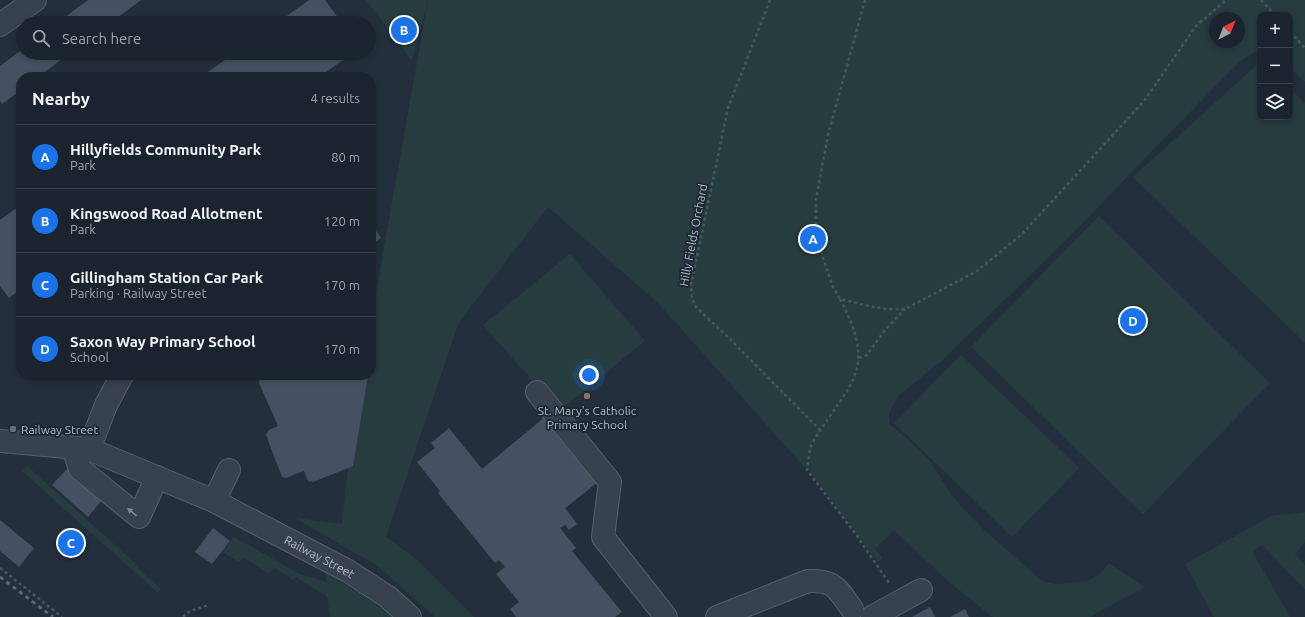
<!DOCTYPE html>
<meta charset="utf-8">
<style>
body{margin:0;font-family:Ubuntu,sans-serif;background:#282f3a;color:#f1f3f6}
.controls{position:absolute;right:12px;top:12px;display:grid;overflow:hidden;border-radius:8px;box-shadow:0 2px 6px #0003}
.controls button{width:36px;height:36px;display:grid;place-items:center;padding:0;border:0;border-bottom:1px solid #39404a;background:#1b232e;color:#f1f3f6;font:20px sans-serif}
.compass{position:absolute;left:1209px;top:12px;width:36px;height:36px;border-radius:50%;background:#1b232e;box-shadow:0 2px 6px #0003;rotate:42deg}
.you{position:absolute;left:589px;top:375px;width:14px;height:14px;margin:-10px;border:3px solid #fff;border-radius:50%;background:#1a73e8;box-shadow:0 0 0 6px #1a73e833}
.badge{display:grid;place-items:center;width:26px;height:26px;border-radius:50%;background:#1a73e8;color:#fff;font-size:13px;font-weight:700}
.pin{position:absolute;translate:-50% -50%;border:2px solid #fff;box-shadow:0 1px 4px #0006}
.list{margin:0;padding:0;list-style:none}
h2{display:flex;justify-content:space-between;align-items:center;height:52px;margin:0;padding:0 16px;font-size:17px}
h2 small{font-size:13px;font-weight:400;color:#a0a4aa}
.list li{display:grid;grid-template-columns:26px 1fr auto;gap:12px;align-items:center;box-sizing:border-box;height:64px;padding:0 16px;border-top:1px solid #39404a}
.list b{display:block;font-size:15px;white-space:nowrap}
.list p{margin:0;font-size:13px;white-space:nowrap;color:#a0a4aa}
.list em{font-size:13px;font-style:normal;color:#a0a4aa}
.icon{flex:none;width:22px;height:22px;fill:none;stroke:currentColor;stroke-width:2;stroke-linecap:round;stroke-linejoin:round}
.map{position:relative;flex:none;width:1305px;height:617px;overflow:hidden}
.search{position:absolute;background:#1b232e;box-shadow:0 2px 6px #0003;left:16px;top:16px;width:360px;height:44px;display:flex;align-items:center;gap:10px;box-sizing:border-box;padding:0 14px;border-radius:22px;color:#a0a4aa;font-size:15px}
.panel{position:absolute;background:#1b232e;box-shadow:0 2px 6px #0003;left:16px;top:72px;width:360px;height:308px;border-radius:16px}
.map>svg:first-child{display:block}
.green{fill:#263c3f;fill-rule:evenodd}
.building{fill:#455162}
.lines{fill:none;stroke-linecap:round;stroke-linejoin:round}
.minor-casing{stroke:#565f6c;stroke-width:24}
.path{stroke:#44595c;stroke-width:2.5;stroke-dasharray:3 3;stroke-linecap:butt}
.minor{stroke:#38414e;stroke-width:22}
.rail{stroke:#5a6575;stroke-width:3;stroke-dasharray:4 4;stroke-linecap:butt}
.oneway{fill:#7c8592}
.education-dot{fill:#8d6e63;stroke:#1d2633;stroke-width:1.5}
.service-dot{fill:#5c6f8a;stroke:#1d2633;stroke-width:1.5}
.labels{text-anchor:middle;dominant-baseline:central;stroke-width:3.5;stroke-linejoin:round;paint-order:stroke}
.street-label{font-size:12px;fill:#b4bcc9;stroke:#1d2633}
.poi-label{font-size:12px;fill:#b4bcc9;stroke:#1d2633}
</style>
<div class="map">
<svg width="1305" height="617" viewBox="0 0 1305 617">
<rect width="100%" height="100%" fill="#242f3e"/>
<g class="green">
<path d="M 366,0 L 428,0 L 412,61 Z"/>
<path d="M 428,0 L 1305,0 L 1305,82 L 1290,68 L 1290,15 L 1260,15 L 1260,49 L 1238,63 L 1064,242 L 944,359 L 898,396 L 889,414 L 889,424 L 910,441 L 930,461 L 953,497 L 983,529 L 1042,581 L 1055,584 L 1087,582 L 1097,576 L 1109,563 L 1145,587 L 1090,617 L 993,617 L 949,582 L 894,530 L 875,549 L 883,558 L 878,562 L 810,472 L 811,468 L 807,470 L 657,302 L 548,207 L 459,322 L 386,537 L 416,559 L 474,617 L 435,617 L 379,567 L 295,518 L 342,524 L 352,426 L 361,375 L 371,375 L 371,321 ZM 1215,18 L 1239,18 L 1239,42 L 1215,42 Z"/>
<path d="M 1260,62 L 1260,117 L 1290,117 L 1290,89 L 1305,103 L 1305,343 L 1133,177 Z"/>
<path d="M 1099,216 L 1270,383 L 1143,514 L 971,347 Z"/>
<path d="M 570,254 L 645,341 L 559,411 L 483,325 Z"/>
<path d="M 961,355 L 1079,468 L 1012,537 L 894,423 Z"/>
<path d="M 27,466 L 135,563 L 135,565 L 161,589 L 158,593 L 22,471 Z"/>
<path d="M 1305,512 L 1305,542 L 1295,554 L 1305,565 L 1305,589 L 1264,547 L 1261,546 L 1252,551 L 1290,617 L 1214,617 L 1185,564 L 1271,516 Z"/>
<path d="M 234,537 L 300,574 L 326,582 L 325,572 L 385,609 L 394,617 L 330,617 L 327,597 L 296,577 L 293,580 L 274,568 L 269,574 L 243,557 L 239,562 L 222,552 Z"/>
</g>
<g class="building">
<path d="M 88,0 L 141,0 L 110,23 L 57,23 Z"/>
<path d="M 309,0 L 325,0 L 342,23 L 277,23 Z"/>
<path d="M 23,49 L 23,53 L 70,53 L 38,77 L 21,77 L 21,90 L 2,104 L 0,100 L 0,66 Z"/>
<path d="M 235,53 L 353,53 L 319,77 L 201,77 Z"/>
<path d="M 21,205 L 21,289 L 9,298 L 0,286 L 0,220 Z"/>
<path d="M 371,223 L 381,238 L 371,245 Z"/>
<path d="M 260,375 L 368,375 L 353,466 L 313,482 L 308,481 L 304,471 L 286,478 L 282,477 L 266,435 L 269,430 L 278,426 L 259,383 Z"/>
<path d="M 545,417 L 598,482 L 565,508 L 577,524 L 569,530 L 565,525 L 560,528 L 576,548 L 572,551 L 622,612 L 615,617 L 516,617 L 510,609 L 519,602 L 496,574 L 505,567 L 499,560 L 495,563 L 438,493 L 440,491 L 417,462 L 435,448 L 431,443 L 449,428 L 482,469 Z"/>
<path d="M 68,468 L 103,499 L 88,517 L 52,485 Z"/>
<path d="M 0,520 L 34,548 L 19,567 L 0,551 Z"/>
<path d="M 213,528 L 230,541 L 212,564 L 195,552 Z"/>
<path d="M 930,607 L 935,617 L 912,617 L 917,614 Z"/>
<path d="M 965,609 L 969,617 L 950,617 Z"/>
</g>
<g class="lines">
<defs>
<g id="minor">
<path d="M 0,25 L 35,0"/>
<path d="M 537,392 L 610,482 L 603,537 L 666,617"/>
<path id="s1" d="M 0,441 L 89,449 L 214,501 L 348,571 L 388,597 L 410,617"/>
<path d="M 73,448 L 80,469 L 139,517 L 157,477"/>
<path d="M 89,449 L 106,405 L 122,375"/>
<path d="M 214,501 L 229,470"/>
<path d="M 717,617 L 808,581 C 836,580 837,589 852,609"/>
<path d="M 872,617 L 921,590"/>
</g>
</defs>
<use href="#minor" class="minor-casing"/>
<g class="path">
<path d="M 770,0 L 728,108 L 691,285 L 692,299 L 696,307 L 730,339 L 820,430"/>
<path d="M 865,0 L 828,135 L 816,199 L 816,229 L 819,246 L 832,285 L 840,299 C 862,304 882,311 905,309 L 977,271 L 1022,234 L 1144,101 L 1196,26 L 1226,0"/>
<path d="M 1261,0 L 1275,15"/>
<path d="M 1290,32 L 1305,48"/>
<path d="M 840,299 C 878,370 851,381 814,440 L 810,448 L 807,470 L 857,536 L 889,583"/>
<path d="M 859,358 L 867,355 L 885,330 L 905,309"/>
<path d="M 0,568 L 62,617"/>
<path d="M 183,617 L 190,611 L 209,605"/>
</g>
<use href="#minor" class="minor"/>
<path class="rail" d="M 0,577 L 53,617"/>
</g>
<defs><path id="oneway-solid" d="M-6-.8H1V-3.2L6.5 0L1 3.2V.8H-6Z"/></defs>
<use class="oneway" href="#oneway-solid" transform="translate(132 512) rotate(-140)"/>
<circle class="education-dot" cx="587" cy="396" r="4"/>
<circle class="service-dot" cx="13" cy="429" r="4"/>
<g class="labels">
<g class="street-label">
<text transform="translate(693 235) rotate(-79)">Hilly Fields Orchard</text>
<text stroke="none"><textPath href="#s1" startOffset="344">Railway Street</textPath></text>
</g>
<g class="poi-label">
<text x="587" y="410">St. Mary's Catholic<tspan x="587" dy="14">Primary School</tspan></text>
<text x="21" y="429" text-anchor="start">Railway Street</text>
</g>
</g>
</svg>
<div class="controls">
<button>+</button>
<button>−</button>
<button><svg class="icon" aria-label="layers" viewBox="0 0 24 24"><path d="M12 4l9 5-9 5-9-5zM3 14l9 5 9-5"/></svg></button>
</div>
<svg class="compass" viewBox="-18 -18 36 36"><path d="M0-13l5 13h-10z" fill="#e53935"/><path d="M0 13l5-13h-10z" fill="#a0a4aa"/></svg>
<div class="you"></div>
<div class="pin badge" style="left:813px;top:239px">A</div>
<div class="pin badge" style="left:404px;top:30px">B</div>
<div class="pin badge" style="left:71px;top:543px">C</div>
<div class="pin badge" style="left:1133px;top:321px">D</div>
<div class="search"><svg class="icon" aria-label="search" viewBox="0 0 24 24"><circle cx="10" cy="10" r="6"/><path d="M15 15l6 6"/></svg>Search here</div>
<section class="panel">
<h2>Nearby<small>4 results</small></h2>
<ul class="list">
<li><span class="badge">A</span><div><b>Hillyfields Community Park</b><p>Park</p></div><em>80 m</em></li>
<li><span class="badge">B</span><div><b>Kingswood Road Allotment</b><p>Park</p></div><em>120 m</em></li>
<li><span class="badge">C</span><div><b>Gillingham Station Car Park</b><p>Parking · Railway Street</p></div><em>170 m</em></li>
<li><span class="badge">D</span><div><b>Saxon Way Primary School</b><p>School</p></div><em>170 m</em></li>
</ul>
</section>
</div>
